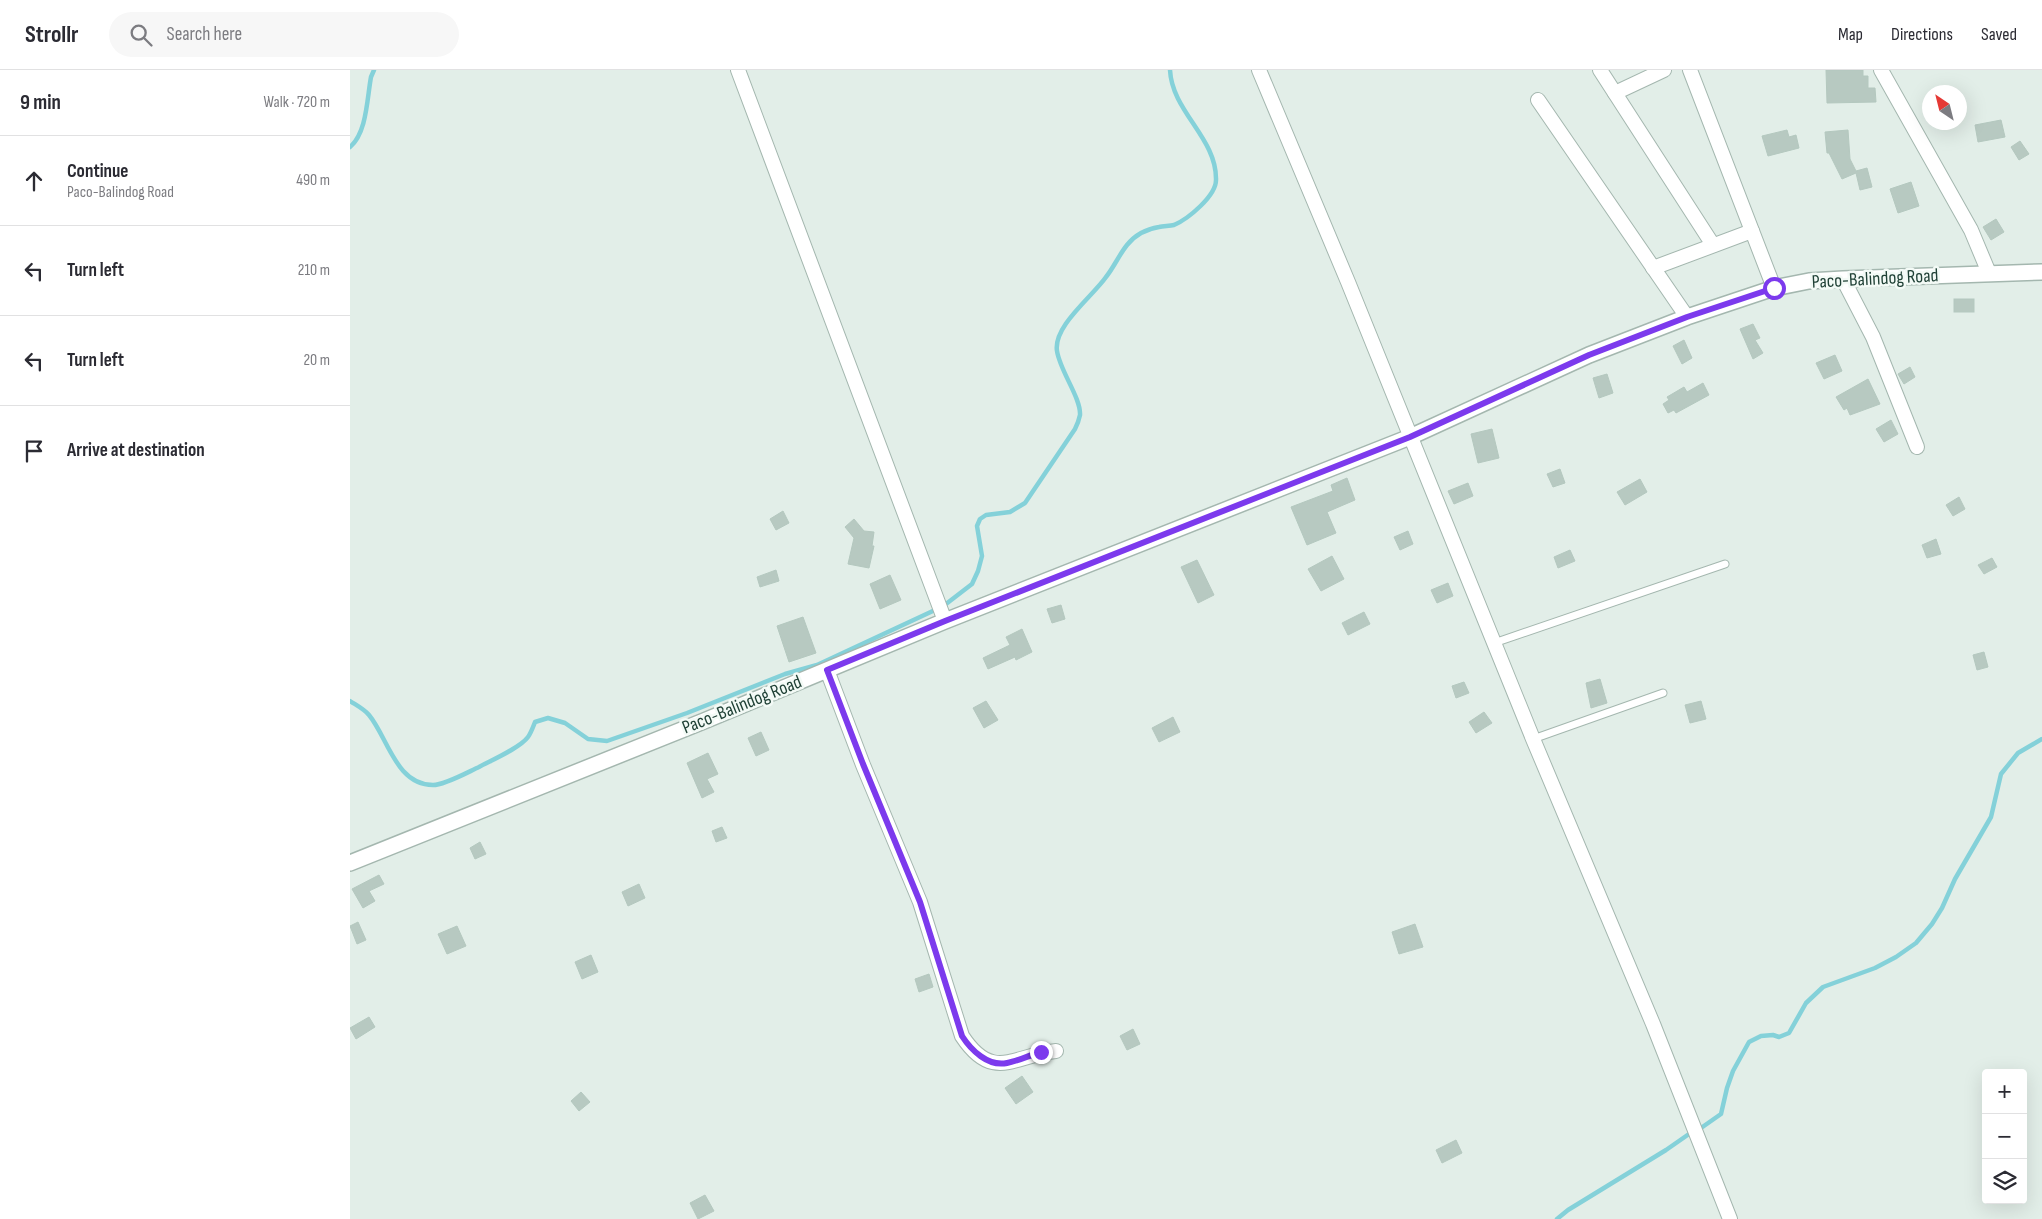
<!DOCTYPE html>
<meta charset="utf-8">
<style>
body{margin:0;font-family:"Sofia Sans Condensed",sans-serif;background:#f7f7f7;color:#2b2b33}
.controls{position:absolute;right:15px;bottom:15px;display:grid;overflow:hidden;border-radius:5px;box-shadow:0 5px 20px #0002}
.controls button{width:45px;height:45px;display:grid;place-items:center;padding:0;border:0;border-bottom:1px solid #e1e1e2;background:#fff;color:#2b2b33;font:25px sans-serif}
.compass{position:absolute;left:1572px;top:15px;width:45px;height:45px;border-radius:50%;background:#fff;box-shadow:0 5px 20px #0002;rotate:325deg}
.stop{position:absolute;width:15px;height:15px;margin:-11px;border:4px solid #7c3aed;border-radius:50%;background:#fff}
.stop.end{background:#7c3aed;border-color:#fff;box-shadow:0 1px 5px #0008}
.list{margin:0;padding:0;list-style:none}
h2{display:flex;justify-content:space-between;align-items:center;height:65px;margin:0;padding:0 20px;font-size:21px}
h2 small{font-size:16px;font-weight:400;color:#7c7c81}
.list li{display:grid;grid-template-columns:32px 1fr auto;gap:15px;align-items:center;box-sizing:border-box;height:90px;padding:0 20px;border-top:1px solid #e1e1e2}
.list b{display:block;font-size:19px;white-space:nowrap}
.list p{margin:0;font-size:16px;white-space:nowrap;color:#7c7c81}
.list em{font-size:16px;font-style:normal;color:#7c7c81}
.icon{flex:none;width:28px;height:28px;fill:none;stroke:currentColor;stroke-width:2;stroke-linecap:round;stroke-linejoin:round}
.map{position:relative;flex:none;width:1692px;height:1149px;overflow:hidden}
header{display:flex;align-items:center;gap:30px;box-sizing:border-box;height:70px;padding:0 25px;background:#fff;border-bottom:1px solid #e1e1e2}
header strong{font-size:24px}
nav{display:flex;gap:28px;margin-inline-start:auto;font-size:18px}
.search{width:350px;height:45px;background:#f7f7f7;display:flex;align-items:center;gap:12px;box-sizing:border-box;padding:0 18px;border-radius:28px;color:#7c7c81;font-size:19px}
main{display:flex}
aside{flex:1;background:#fff}
.map>svg:first-child{display:block}
.lines{fill:none;stroke-linecap:round;stroke-linejoin:round}
.stream{stroke:#84d1d9;stroke-width:4.5}
.building{fill:#b7c9c1;stroke:#b4c8bf}
.service-casing{stroke:#a4b7af;stroke-width:9}
.minor-casing{stroke:#a4b7af;stroke-width:16}
.tertiary-casing{stroke:#a4b7af;stroke-width:18}
.service{stroke:#fff;stroke-width:7}
.minor{stroke:#fff;stroke-width:14}
.tertiary{stroke:#fff;stroke-width:15}
.route{stroke:#7c3aed;stroke-width:6}
.labels{text-anchor:middle;dominant-baseline:central;stroke-width:5;stroke-linejoin:round;paint-order:stroke}
.street-label{font-size:19px;fill:#204136;stroke:#f3faf6}
</style>
<header>
<strong>Strollr</strong>
<div class="search"><svg class="icon" aria-label="search" viewBox="0 0 24 24"><circle cx="10" cy="10" r="6"/><path d="M15 15l6 6"/></svg>Search here</div>
<nav><a>Map</a><a>Directions</a><a>Saved</a></nav>
</header>
<main>
<aside>
<h2>9 min<small>Walk · 720 m</small></h2>
<ul class="list">
<li><svg class="icon" aria-label="ahead" viewBox="0 0 24 24"><path d="M12 20V5M6 11l6-6 6 6"/></svg><div><b>Continue</b><p>Paco-Balindog Road</p></div><em>490 m</em></li>
<li><svg class="icon" aria-label="left" viewBox="0 0 24 24"><path d="M17 20v-9H6M10 6l-5 5 5 5"/></svg><div><b>Turn left</b></div><em>210 m</em></li>
<li><svg class="icon" aria-label="left" viewBox="0 0 24 24"><path d="M17 20v-9H6M10 6l-5 5 5 5"/></svg><div><b>Turn left</b></div><em>20 m</em></li>
<li><svg class="icon" aria-label="arrive" viewBox="0 0 24 24"><path d="M6 21V4h12l-3 4 3 4H6"/></svg><div><b>Arrive at destination</b></div></li>
</ul>
</aside>
<div class="map">
<svg width="1692" height="1149" viewBox="0 0 1692 1149">
<rect width="100%" height="100%" fill="#e2eee8"/>
<g class="lines">
<g class="stream">
<path d="M 0,77 C 17,63 17,28 21,7 L 24,0"/>
<path d="M 596,534 L 622,514 L 628,501 L 632,486 L 627,456 L 630,449 L 636,445 L 660,442 L 675,433 L 725,359 C 727,355 729,350 730,345 C 731,328 710,301 707,281 C 703,256 743,226 756,207 C 764,197 769,185 777,175 C 785,165 796,159 809,157 C 813,156 819,156 824,155 C 838,149 866,126 866,110 C 867,68 822,42 820,0"/>
<path d="M 0,631 C 6,635 14,639 19,645 C 38,668 46,715 83,715 C 95,715 118,702 129,697 C 142,690 170,678 178,667 C 181,663 183,657 185,652 L 198,648 L 215,653 L 238,669 L 257,671 L 337,643 L 435,604 L 467,595 L 585,540"/>
<path d="M 1351,1058 L 1371,1044 L 1377,1018 L 1383,1001 L 1399,972 L 1411,966 L 1423,965 L 1429,967 L 1439,963 L 1456,933 L 1473,917 L 1525,898 L 1546,887 L 1566,873 L 1582,854 L 1592,838 L 1605,809 L 1641,747 L 1651,704 L 1668,683 L 1692,669"/>
<path d="M 1207,1149 L 1218,1140 L 1316,1080 L 1339,1064"/>
</g>
</g>
<g class="building">
<path d="M 1476,0 L 1513,0 L 1513,6 L 1518,6 L 1518,18 L 1525,18 L 1526,32 L 1477,33 Z"/>
<path d="M 1651,50 L 1655,67 L 1628,72 L 1625,55 Z"/>
<path d="M 1437,60 L 1439,67 L 1446,65 L 1449,78 L 1418,86 L 1412,66 Z"/>
<path d="M 1498,60 L 1500,89 L 1506,101 L 1517,98 L 1522,117 L 1510,120 L 1506,103 L 1492,109 L 1479,83 L 1477,83 L 1475,62 Z"/>
<path d="M 1670,71 L 1679,84 L 1669,90 L 1661,77 Z"/>
<path d="M 1561,112 L 1569,136 L 1548,143 L 1540,119 Z"/>
<path d="M 1646,149 L 1654,162 L 1641,170 L 1633,157 Z"/>
<rect x="1604" y="229" width="20" height="13"/>
<path d="M 1403,254 L 1410,268 L 1405,270 L 1413,283 L 1403,289 L 1390,259 Z"/>
<path d="M 1334,270 L 1342,288 L 1332,294 L 1323,276 Z"/>
<path d="M 1485,285 L 1492,301 L 1474,309 L 1466,293 Z"/>
<path d="M 1560,297 L 1565,307 L 1554,314 L 1548,304 Z"/>
<path d="M 1257,304 L 1263,323 L 1249,328 L 1243,308 Z"/>
<path d="M 1518,309 L 1530,334 L 1500,345 L 1497,338 L 1494,340 L 1486,327 Z"/>
<path d="M 1353,313 L 1359,325 L 1326,343 L 1324,340 L 1318,343 L 1313,334 L 1319,330 L 1317,327 L 1334,317 L 1337,322 Z"/>
<path d="M 1541,350 L 1548,364 L 1534,372 L 1526,359 Z"/>
<path d="M 1142,359 L 1149,388 L 1128,393 L 1121,364 Z"/>
<path d="M 1210,399 L 1215,413 L 1203,417 L 1197,404 Z"/>
<path d="M 997,408 L 1005,430 L 977,442 L 986,463 L 957,475 L 941,437 L 983,421 L 981,415 Z"/>
<path d="M 1290,409 L 1297,422 L 1275,435 L 1267,422 Z"/>
<path d="M 1118,413 L 1123,426 L 1104,434 L 1098,421 Z"/>
<path d="M 1609,427 L 1615,439 L 1603,446 L 1596,435 Z"/>
<path d="M 433,441 L 439,453 L 426,460 L 420,449 Z"/>
<path d="M 504,449 L 514,461 L 524,462 L 522,476 L 524,476 L 519,498 L 498,494 L 504,468 L 495,457 Z"/>
<path d="M 1058,461 L 1063,474 L 1050,480 L 1044,467 Z"/>
<path d="M 1586,469 L 1591,484 L 1577,488 L 1572,475 Z"/>
<path d="M 1220,480 L 1225,491 L 1208,498 L 1204,487 Z"/>
<path d="M 982,486 L 994,509 L 971,521 L 958,499 Z"/>
<path d="M 1642,488 L 1647,497 L 1634,504 L 1628,495 Z"/>
<path d="M 847,490 L 864,525 L 848,533 L 831,497 Z"/>
<path d="M 426,500 L 429,511 L 410,517 L 407,507 Z"/>
<path d="M 540,505 L 551,530 L 530,539 L 520,514 Z"/>
<path d="M 1098,513 L 1103,526 L 1087,533 L 1081,520 Z"/>
<path d="M 711,535 L 715,549 L 702,553 L 697,539 Z"/>
<path d="M 1014,542 L 1020,554 L 998,565 L 992,553 Z"/>
<path d="M 453,547 L 466,583 L 439,592 L 427,556 Z"/>
<path d="M 672,559 L 682,582 L 666,590 L 665,587 L 638,599 L 633,588 L 660,575 L 656,567 Z"/>
<path d="M 1634,582 L 1638,597 L 1627,600 L 1623,585 Z"/>
<path d="M 1250,609 L 1257,633 L 1241,638 L 1236,613 Z"/>
<path d="M 1114,612 L 1119,623 L 1106,628 L 1102,616 Z"/>
<path d="M 636,631 L 648,650 L 634,658 L 623,638 Z"/>
<path d="M 1351,631 L 1356,649 L 1340,653 L 1335,635 Z"/>
<path d="M 1134,642 L 1142,653 L 1126,663 L 1119,652 Z"/>
<path d="M 823,647 L 830,662 L 809,672 L 802,658 Z"/>
<path d="M 411,662 L 419,680 L 406,686 L 398,668 Z"/>
<path d="M 358,683 L 368,704 L 357,709 L 364,722 L 352,728 L 337,693 Z"/>
<path d="M 372,757 L 377,768 L 366,772 L 362,761 Z"/>
<path d="M 130,772 L 136,784 L 125,789 L 120,778 Z"/>
<path d="M 29,805 L 34,814 L 19,821 L 25,831 L 13,838 L 2,819 Z"/>
<path d="M 289,814 L 295,828 L 278,836 L 272,822 Z"/>
<path d="M 8,852 L 16,870 L 7,874 L 0,856 Z"/>
<path d="M 1065,854 L 1073,877 L 1049,884 L 1042,862 Z"/>
<path d="M 107,856 L 116,876 L 97,884 L 88,864 Z"/>
<path d="M 241,885 L 248,902 L 232,909 L 225,892 Z"/>
<path d="M 579,904 L 583,917 L 569,922 L 565,909 Z"/>
<path d="M 19,947 L 25,957 L 6,969 L 0,958 Z"/>
<path d="M 783,959 L 790,974 L 777,980 L 770,966 Z"/>
<path d="M 672,1006 L 683,1022 L 666,1034 L 655,1018 Z"/>
<path d="M 231,1022 L 240,1032 L 229,1041 L 221,1031 Z"/>
<path d="M 1106,1070 L 1112,1083 L 1092,1093 L 1086,1080 Z"/>
<path d="M 355,1125 L 364,1141 L 348,1149 L 340,1133 Z"/>
</g>
<g class="lines">
<defs>
<g id="service">
<path d="M 1144,573 L 1375,494"/>
<path d="M 1183,669 L 1313,623"/>
</g>
<g id="minor">
<path d="M 388,0 L 595,551"/>
<path d="M 909,0 L 998,212 L 1183,669 L 1303,954 L 1380,1149"/>
<path d="M 1250,0 L 1363,175"/>
<path d="M 1340,0 L 1424,218"/>
<path d="M 1531,0 L 1621,160 L 1639,203"/>
<path d="M 1265,23 L 1314,0"/>
<path d="M 1188,30 L 1337,247"/>
<path d="M 1303,198 L 1402,161"/>
<path d="M 1493,209 L 1523,267 L 1567,377"/>
<path d="M 477,600 L 513,695 L 570,832 L 612,966 C 643,1013 664,985 706,981"/>
</g>
<path id="tertiary" d="M 0,793 L 354,651 L 595,551 L 1060,367 L 1239,285 L 1337,247 L 1424,218 L 1459,211 L 1493,209 L 1692,202"/>
</defs>
<use href="#service" class="service-casing"/>
<use href="#minor" class="minor-casing"/>
<use href="#tertiary" class="tertiary-casing"/>
<use href="#service" class="service"/>
<use href="#minor" class="minor"/>
<use href="#tertiary" class="tertiary"/>
</g>
<g class="lines">
<path class="route" d="M 691,982 C 680,985 668,991 657,993 C 638,997 621,980 612,966 L 570,832 L 513,694 L 477,600 L 595,551 L 1060,367 L 1239,285 L 1337,247 L 1424,218"/>
</g>
<g class="labels">
<g class="street-label">
<text transform="translate(1525 209) rotate(-3)">Paco-Balindog Road</text>
<text transform="translate(392 635) rotate(-22)">Paco-Balindog Road</text>
</g>
</g>
</svg>
<div class="controls">
<button>+</button>
<button>−</button>
<button><svg class="icon" aria-label="layers" viewBox="0 0 24 24"><path d="M12 4l9 5-9 5-9-5zM3 14l9 5 9-5"/></svg></button>
</div>
<svg class="compass" viewBox="-18 -18 36 36"><path d="M0-13l5 13h-10z" fill="#e53935"/><path d="M0 13l5-13h-10z" fill="#7c7c81"/></svg>
<div class="stop" style="left:1424px;top:218px"></div>
<div class="stop end" style="left:691px;top:982px"></div>
</div>
</main>
